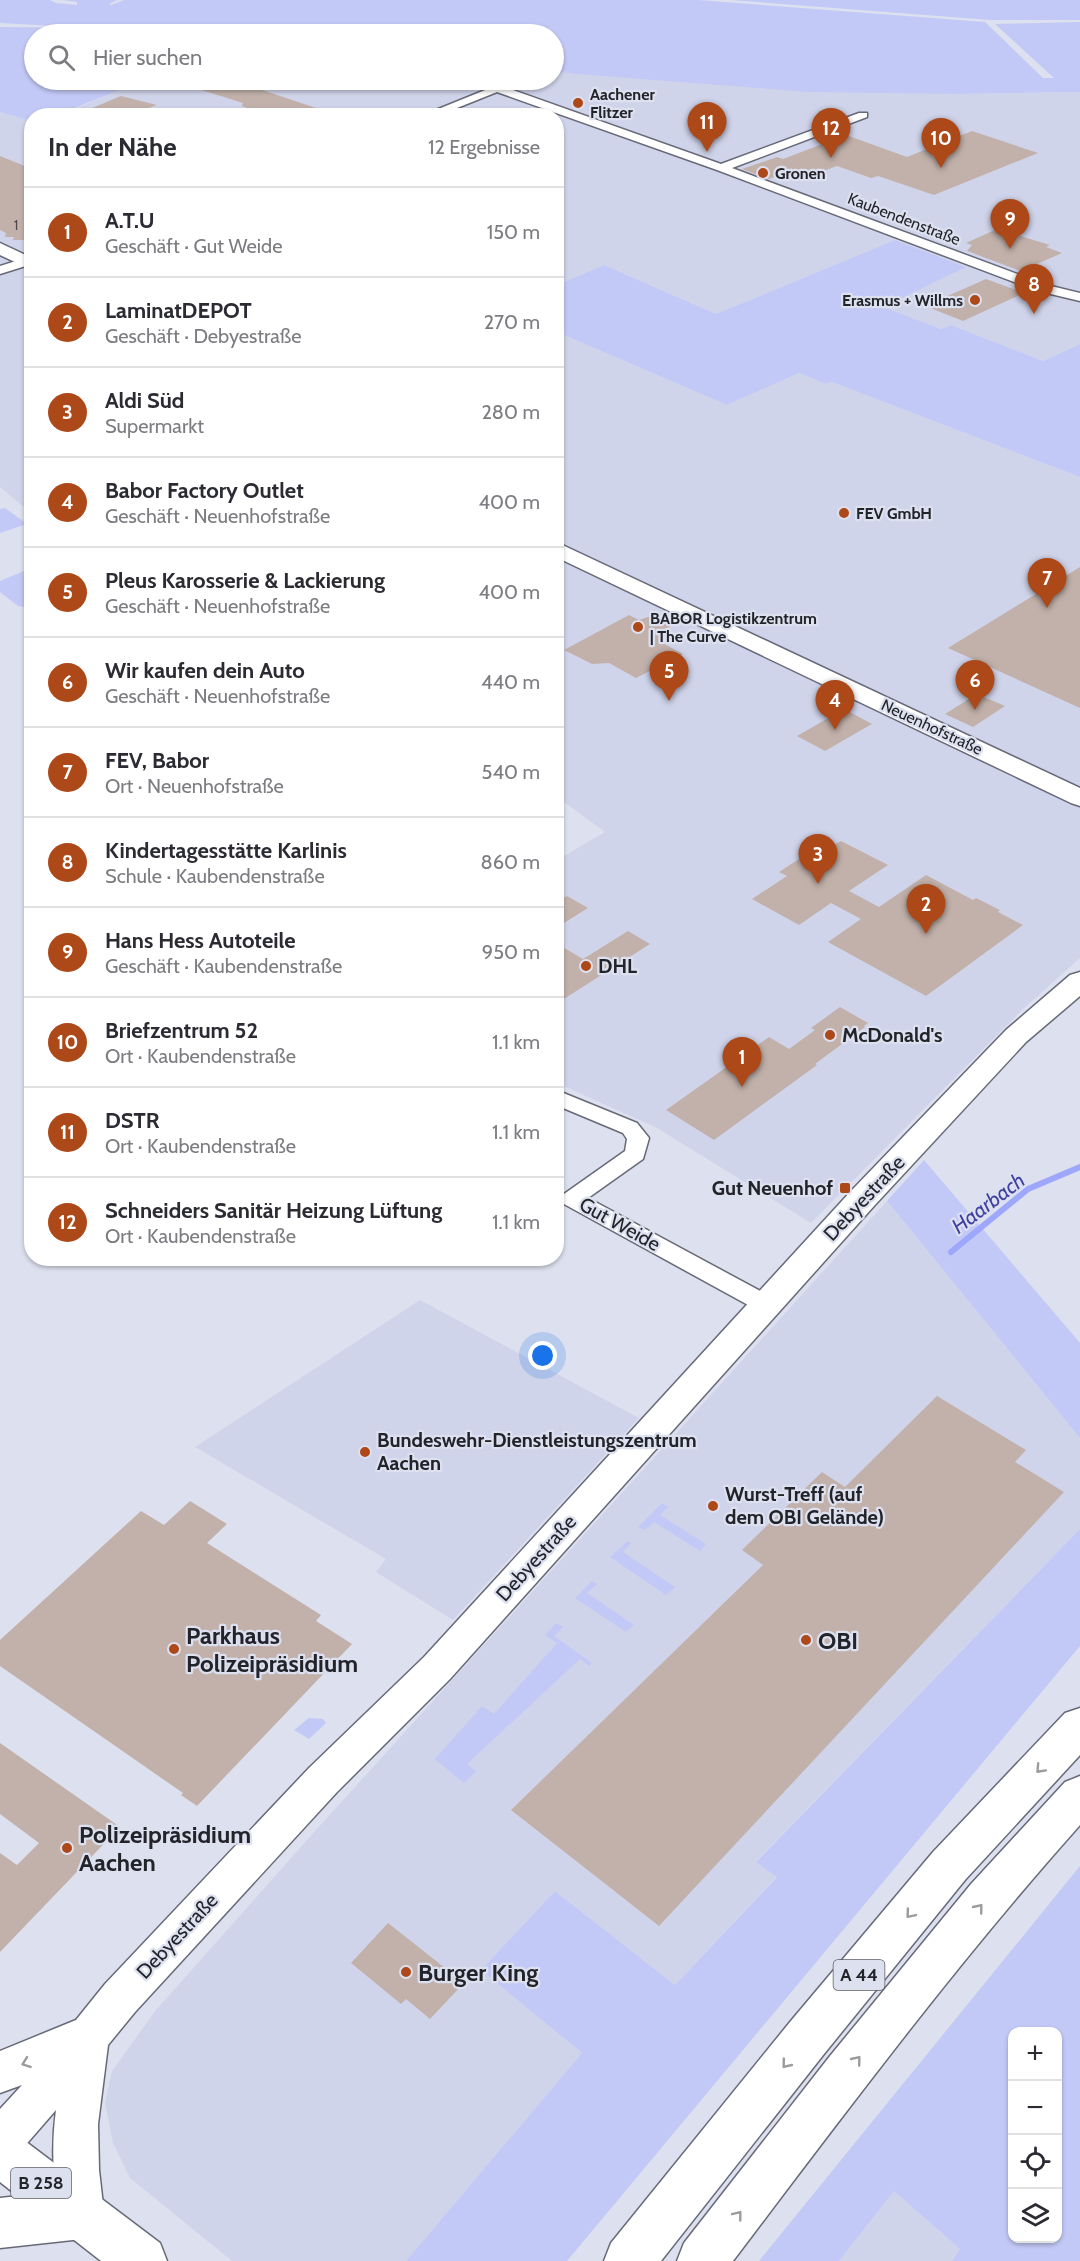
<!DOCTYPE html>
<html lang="de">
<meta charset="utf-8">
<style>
body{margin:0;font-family:Cabin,sans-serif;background:#f2f2f3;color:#2b2b33}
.controls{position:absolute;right:18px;bottom:18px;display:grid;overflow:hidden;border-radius:12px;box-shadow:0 2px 4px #0004}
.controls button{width:54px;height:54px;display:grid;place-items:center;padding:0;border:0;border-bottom:2px solid #e1e1e2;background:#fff;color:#2b2b33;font:30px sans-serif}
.you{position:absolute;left:543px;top:1356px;width:21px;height:21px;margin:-15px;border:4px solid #fff;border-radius:50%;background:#1a73e8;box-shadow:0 0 0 9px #1a73e833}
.badge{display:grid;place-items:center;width:39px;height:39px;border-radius:50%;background:#ad4818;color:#fff;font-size:20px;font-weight:700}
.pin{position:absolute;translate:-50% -50px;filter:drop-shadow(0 2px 3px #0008)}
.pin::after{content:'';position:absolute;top:32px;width:21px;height:18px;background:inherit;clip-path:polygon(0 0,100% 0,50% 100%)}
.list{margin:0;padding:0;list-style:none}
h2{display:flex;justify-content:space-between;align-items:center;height:78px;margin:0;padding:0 24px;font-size:26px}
h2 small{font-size:20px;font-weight:400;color:#7c7c81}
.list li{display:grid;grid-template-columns:39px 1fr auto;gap:18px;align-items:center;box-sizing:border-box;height:90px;padding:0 24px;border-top:2px solid #e1e1e2}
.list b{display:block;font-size:22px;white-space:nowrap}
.list p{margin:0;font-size:20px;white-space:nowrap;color:#7c7c81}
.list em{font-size:20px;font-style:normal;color:#7c7c81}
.icon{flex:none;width:33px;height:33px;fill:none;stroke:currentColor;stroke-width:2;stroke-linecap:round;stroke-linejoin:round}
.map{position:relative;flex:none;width:1080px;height:2261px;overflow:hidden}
.search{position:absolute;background:#fff;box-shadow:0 2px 4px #0004;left:24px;top:24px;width:540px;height:66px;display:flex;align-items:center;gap:15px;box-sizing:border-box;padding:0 21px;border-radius:33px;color:#7c7c81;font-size:22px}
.panel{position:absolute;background:#fff;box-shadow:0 2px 4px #0004;left:24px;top:108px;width:540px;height:1158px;border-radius:24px}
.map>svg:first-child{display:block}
.built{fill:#d0d4ea}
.green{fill:#c2c9f6;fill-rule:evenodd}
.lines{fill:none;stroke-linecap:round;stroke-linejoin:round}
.stream{stroke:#9da7fc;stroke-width:6}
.building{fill:#c2b1ab}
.street-casing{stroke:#676977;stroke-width:3}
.secondary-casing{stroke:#676977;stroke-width:3}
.primary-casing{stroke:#676977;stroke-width:3}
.highway-casing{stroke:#676977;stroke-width:3}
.street{fill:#fff;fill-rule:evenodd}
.secondary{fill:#fff;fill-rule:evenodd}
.primary{fill:#fff;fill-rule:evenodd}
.highway{fill:#fff;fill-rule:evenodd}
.oneway{stroke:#9c9c9f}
.poi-dot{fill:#ad4818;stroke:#dde0ef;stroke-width:2}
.labels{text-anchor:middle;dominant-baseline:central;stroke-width:4.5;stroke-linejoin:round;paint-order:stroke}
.far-number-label{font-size:14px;fill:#4b474a}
.far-poi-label{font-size:16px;font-weight:bold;fill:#23242a;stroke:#dde0ef;text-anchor:start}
.far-street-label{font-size:16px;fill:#23242a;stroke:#dde0ef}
.shield{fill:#dde0ef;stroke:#5b5c65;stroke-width:1.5}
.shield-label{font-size:18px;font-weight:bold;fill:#23242a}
.poi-label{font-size:20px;font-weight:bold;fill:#23242a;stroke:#dde0ef;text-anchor:start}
.street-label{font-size:20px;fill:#23242a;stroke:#dde0ef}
.water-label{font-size:21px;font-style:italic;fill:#4041a2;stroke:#dde0ef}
.near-poi-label{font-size:24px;font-weight:bold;fill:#23242a;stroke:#dde0ef;text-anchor:start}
</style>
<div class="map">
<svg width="1080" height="2261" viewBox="0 0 1080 2261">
<rect width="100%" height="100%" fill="#dde0ef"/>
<g class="built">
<path d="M 554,71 L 957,94 L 1080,92 L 1080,344 L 1043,361 L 951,325 L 941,329 L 882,307 L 965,267 L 895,240 L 716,314 L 604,265 L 557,285 L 556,116 L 57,116 L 145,80 L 554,80 Z"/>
<path d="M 0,112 L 31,121 L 31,513 L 0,487 Z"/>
<path d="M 557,332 L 727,405 L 799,373 L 826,384 L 832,382 L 1080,477 L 1080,958 L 1023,1009 L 811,1223 L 657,1128 L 557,1083 L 557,860 L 605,832 L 557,797 Z"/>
<path d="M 887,1201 L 1080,1438 L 1080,1529 L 756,1861 L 777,1876 L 675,1985 L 555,1891 L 481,1970 L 582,2053 L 406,2261 L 232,2261 L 130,2178 L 113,2143 L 105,2103 L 112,2071 L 156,2010 L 315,1831 Z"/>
<path d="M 420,1300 L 639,1418 L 453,1620 L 376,1572 L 386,1559 L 195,1447 Z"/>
<path d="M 894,2191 L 960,2249 L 952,2261 L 839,2261 Z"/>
</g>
<g class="green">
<path d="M 0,0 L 50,0 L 56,3 L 77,5 L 77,2 L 62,0 L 117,0 L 109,4 L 111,5 L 124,0 L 698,0 L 985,22 L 1043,78 L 1054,78 L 995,24 L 1080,22 L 1080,92 L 957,94 L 808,92 L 577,74 L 554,71 L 554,34 L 34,34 L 34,80 L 145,80 L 57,115 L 32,116 L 31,121 L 0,112 L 0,27 L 91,28 L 0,23 Z"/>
<path d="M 731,0 L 1080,0 L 1080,20 L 990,20 Z"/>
<path d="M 895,240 L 966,267 L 883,307 L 941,329 L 951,325 L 1043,361 L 1080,344 L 1080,477 L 832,382 L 826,384 L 799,373 L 727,405 L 557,332 L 557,285 L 604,265 L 716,314 Z"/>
<path d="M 5,508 L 27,524 L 0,533 L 0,509 Z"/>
<path d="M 31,568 L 31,608 L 18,606 L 0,592 L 0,581 Z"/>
<path d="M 924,1160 L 1080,1343 L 1080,1438 L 887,1201 Z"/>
<path d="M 662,1503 L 668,1507 L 660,1515 L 706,1544 L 700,1551 L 654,1522 L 645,1530 L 638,1527 Z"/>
<path d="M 1080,1529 L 1080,1646 L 567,2261 L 406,2261 L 582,2053 L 481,1970 L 555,1891 L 675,1985 L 777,1877 L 756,1862 Z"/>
<path d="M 628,1541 L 631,1543 L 623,1552 L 675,1587 L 666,1595 L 610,1557 Z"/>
<path d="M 592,1581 L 597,1584 L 587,1593 L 634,1625 L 626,1632 L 575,1598 Z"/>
<path d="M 556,1623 L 563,1627 L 554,1636 L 592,1663 L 589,1666 L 580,1659 L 467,1764 L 476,1771 L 464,1783 L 435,1759 L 482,1706 L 494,1714 L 557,1643 L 545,1635 Z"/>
<path d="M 309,1718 L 323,1719 L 326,1723 L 309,1739 L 294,1730 Z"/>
<path d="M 1080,1866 L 1080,2261 L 952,2261 L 960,2249 L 894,2191 L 839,2261 L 759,2261 ZM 1012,2032 L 1058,2032 L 1058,2238 L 1012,2238 Z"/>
</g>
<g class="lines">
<path class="stream" d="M 951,1252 L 1028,1189 L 1080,1167"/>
</g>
<g class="building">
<path d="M 179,80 L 232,80 L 331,113 L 331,116 L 268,116 L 242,106 L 243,103 L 179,83 Z"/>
<path d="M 121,96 L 157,105 L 126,116 L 73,116 Z"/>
<path d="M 972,131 L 1038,153 L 934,195 L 878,176 L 871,178 L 837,166 L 804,178 L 787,172 L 769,179 L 742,169 L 777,157 L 783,159 L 846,135 L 907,157 Z"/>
<path d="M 0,156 L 32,169 L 32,240 L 13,240 L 14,237 L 5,237 L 6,233 L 0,230 Z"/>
<path d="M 997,229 L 1050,245 L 1046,247 L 1062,253 L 1021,271 L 967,251 L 972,245 L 966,243 Z"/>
<path d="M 986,279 L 1024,293 L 963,321 L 925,306 Z"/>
<path d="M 1080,567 L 1080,708 L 948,648 Z"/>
<path d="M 629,615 L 639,620 L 648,617 L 656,618 L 671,625 L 659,641 L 683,654 L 636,678 L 609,663 L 592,664 L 564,650 Z"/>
<path d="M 977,694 L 1005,706 L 973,727 L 945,714 Z"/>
<path d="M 844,709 L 872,724 L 825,751 L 797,736 Z"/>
<path d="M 841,841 L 888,865 L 849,891 L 879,907 L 926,875 L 973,900 L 976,898 L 1000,910 L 998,912 L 1023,925 L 926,996 L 828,942 L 861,919 L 831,903 L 799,925 L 752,899 L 787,876 L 779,872 L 822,844 L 829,848 Z"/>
<path d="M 567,896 L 588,908 L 556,928 L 556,902 Z"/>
<path d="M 628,931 L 650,944 L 556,1004 L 556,943 L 583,959 Z"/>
<path d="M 840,1007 L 868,1023 L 864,1026 L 865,1027 L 815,1064 L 817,1065 L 714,1140 L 666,1110 L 769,1037 L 789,1049 L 815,1030 L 811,1028 Z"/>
<path d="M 937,1396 L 1026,1450 L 1015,1462 L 1064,1492 L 659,1926 L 511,1810 L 763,1565 L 742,1550 L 822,1472 L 845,1487 Z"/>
<path d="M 190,1501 L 227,1524 L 207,1543 L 321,1615 L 316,1621 L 352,1644 L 197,1806 L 181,1795 L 183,1793 L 0,1666 L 0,1640 L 141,1511 L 164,1525 Z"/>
<path d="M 0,1743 L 120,1827 L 0,1952 L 0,1853 L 17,1865 L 39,1843 L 0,1814 Z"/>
<path d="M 388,1923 L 464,1983 L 430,2019 L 406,1999 L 401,2004 L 351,1963 Z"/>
</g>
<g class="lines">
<defs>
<g id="street">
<path d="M 510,80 L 524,80 L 507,88 L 721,164 L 859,113 L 867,113 L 867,117 L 732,168 L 1047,285 L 1080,293 L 1080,301 L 1038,291 L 717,170 L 497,92 L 437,116 L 421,116 Z"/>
<path d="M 191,111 L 199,116 L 186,116 L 187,112 Z"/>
<path d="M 32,256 L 32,264 L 0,274 L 0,266 Z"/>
<path d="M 556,1090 L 637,1123 L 649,1138 L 643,1159 L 588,1198 L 775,1299 L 778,1305 L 775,1311 L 767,1313 L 759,1311 L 564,1204 L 561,1199 L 564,1194 L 625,1151 L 627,1139 L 623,1133 L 556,1105 Z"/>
</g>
<g id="secondary">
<path d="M 0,243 L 32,258 L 32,270 L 0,255 Z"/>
<path d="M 556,542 L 1080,788 L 1080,806 L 1071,803 L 556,557 Z"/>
<path d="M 1080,972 L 1080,996 L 1026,1042 L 874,1206 L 450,1679 L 337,1792 L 135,2012 L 108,2045 L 98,2124 L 99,2170 L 104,2214 L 98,2230 L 82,2236 L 66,2230 C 52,2195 51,2147 56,2110 L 16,2156 L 0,2163 L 0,2109 L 22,2085 L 0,2093 L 0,2051 L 76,2020 L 105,1984 L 309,1768 L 424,1657 L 852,1190 L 1006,1030 L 1070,975 Z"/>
</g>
<path id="primary" d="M 0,2128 L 17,2135 L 160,2243 L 167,2261 L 101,2261 L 0,2182 Z"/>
<g id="highway">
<path d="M 1080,1708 L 1080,1755 L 965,1880 L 824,2054 L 661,2261 L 604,2261 L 611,2243 L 790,2022 L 933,1852 L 1065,1713 Z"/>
<path d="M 1080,1776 L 1080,1825 C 956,1964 845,2113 733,2261 L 677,2261 L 684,2243 L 830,2056 L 971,1884 L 1065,1782 Z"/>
<path d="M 82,2189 L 99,2197 L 107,2214 L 99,2231 L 82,2239 L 0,2248 L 0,2198 Z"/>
</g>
</defs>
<use href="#street" class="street-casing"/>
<use href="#secondary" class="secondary-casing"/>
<use href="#primary" class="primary-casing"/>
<use href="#highway" class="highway-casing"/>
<use href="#street" class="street"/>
<use href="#secondary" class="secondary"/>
<use href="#primary" class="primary"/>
<use href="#highway" class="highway"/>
</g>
<defs><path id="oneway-chevron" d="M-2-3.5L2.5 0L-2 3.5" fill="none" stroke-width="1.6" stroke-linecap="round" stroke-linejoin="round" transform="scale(1.5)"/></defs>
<g class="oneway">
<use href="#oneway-chevron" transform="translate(1040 1769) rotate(133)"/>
<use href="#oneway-chevron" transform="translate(979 1908) rotate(-51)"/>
<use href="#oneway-chevron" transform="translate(910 1914) rotate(130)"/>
<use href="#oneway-chevron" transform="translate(857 2060) rotate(-51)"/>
<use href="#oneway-chevron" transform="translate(26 2063) rotate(160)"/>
<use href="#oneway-chevron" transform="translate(786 2064) rotate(129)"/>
<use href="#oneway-chevron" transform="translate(738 2215) rotate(-52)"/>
</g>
<g class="poi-dot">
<circle cx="578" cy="103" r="6"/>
<circle cx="763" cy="173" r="6"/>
<circle cx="975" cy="300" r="6"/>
<circle cx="844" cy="513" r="6"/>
<circle cx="638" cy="627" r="6"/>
<circle cx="586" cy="966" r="6"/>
<circle cx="830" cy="1035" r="6"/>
<rect x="839" y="1182" width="12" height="12" rx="3"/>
<circle cx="365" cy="1452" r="6"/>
<circle cx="713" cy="1506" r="6"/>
<circle cx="806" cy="1640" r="6"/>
<circle cx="174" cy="1649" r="6"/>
<circle cx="67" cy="1848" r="6"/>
<circle cx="406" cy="1972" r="6"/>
</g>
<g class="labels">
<g class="far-number-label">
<text x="16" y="225">1</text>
</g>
<g class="far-poi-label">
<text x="590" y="94">Aachener<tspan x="590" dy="18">Flitzer</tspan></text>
<text x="775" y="173">Gronen</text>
<text x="963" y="300" text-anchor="end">Erasmus + Willms</text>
<text x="856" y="513">FEV GmbH</text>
<text x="650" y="618">BABOR Logistikzentrum<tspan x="650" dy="18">| The Curve</tspan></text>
</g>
<g class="far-street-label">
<text transform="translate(904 219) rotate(21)">Kaubendenstraße</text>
<text transform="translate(932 727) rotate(25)">Neuenhofstraße</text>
</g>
<g class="shield">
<rect x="833.5" y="1960" width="51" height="30" rx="4.5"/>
<rect x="11" y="2168" width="60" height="30" rx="4.5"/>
</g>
<g class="shield-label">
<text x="859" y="1975">A 44</text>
<text x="41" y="2183">B 258</text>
</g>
<g class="poi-label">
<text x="598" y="966">DHL</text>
<text x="842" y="1035">McDonald's</text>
<text x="833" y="1188" text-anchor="end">Gut Neuenhof</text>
<text x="377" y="1440">Bundeswehr-Dienstleistungszentrum<tspan x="377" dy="23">Aachen</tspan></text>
<text x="725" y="1494">Wurst-Treff (auf<tspan x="725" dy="23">dem OBI Gelände)</tspan></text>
</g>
<g class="street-label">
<text transform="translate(864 1198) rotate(-47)">Debyestraße</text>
<text transform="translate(620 1224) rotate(29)">Gut Weide</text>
<text transform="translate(536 1558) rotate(-48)">Debyestraße</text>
<text transform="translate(177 1936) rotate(-47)">Debyestraße</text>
</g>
<g class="water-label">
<text transform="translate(988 1203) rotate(-37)">Haarbach</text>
</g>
<g class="near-poi-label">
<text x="186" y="1635">Parkhaus<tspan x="186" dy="28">Polizeipräsidium</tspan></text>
<text x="818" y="1640">OBI</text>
<text x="79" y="1834">Polizeipräsidium<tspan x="79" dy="28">Aachen</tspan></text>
<text x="418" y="1972">Burger King</text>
</g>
</g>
</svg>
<div class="controls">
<button>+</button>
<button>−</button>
<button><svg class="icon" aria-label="locate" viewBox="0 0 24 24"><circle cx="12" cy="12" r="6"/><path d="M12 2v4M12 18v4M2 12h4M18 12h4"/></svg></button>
<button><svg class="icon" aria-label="layers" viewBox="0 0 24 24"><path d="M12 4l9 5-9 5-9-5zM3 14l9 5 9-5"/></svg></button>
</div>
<div class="you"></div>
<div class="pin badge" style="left:742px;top:1087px">1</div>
<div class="pin badge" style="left:926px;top:934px">2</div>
<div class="pin badge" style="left:818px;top:884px">3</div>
<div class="pin badge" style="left:835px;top:730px">4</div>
<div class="pin badge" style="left:669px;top:701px">5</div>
<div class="pin badge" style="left:975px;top:710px">6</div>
<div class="pin badge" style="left:1047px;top:608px">7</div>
<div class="pin badge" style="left:1034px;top:314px">8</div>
<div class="pin badge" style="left:1010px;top:249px">9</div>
<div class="pin badge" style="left:941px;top:168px">10</div>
<div class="pin badge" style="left:707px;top:152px">11</div>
<div class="pin badge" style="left:831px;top:158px">12</div>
<div class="search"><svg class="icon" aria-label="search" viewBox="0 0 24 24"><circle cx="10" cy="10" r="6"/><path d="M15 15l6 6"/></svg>Hier suchen</div>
<section class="panel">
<h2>In der Nähe<small>12 Ergebnisse</small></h2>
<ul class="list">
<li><span class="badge">1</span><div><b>A.T.U</b><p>Geschäft · Gut Weide</p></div><em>150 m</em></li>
<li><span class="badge">2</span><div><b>LaminatDEPOT</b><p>Geschäft · Debyestraße</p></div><em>270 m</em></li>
<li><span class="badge">3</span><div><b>Aldi Süd</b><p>Supermarkt</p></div><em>280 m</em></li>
<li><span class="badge">4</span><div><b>Babor Factory Outlet</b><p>Geschäft · Neuenhofstraße</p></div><em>400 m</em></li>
<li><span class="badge">5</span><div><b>Pleus Karosserie &amp; Lackierung</b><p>Geschäft · Neuenhofstraße</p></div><em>400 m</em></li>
<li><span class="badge">6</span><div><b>Wir kaufen dein Auto</b><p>Geschäft · Neuenhofstraße</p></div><em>440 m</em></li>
<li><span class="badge">7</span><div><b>FEV, Babor</b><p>Ort · Neuenhofstraße</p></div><em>540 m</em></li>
<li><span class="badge">8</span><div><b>Kindertagesstätte Karlinis</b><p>Schule · Kaubendenstraße</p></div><em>860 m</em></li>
<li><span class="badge">9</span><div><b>Hans Hess Autoteile</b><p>Geschäft · Kaubendenstraße</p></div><em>950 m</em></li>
<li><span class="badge">10</span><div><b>Briefzentrum 52</b><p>Ort · Kaubendenstraße</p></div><em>1.1 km</em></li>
<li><span class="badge">11</span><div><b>DSTR</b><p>Ort · Kaubendenstraße</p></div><em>1.1 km</em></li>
<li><span class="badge">12</span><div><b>Schneiders Sanitär Heizung Lüftung</b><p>Ort · Kaubendenstraße</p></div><em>1.1 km</em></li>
</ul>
</section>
</div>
